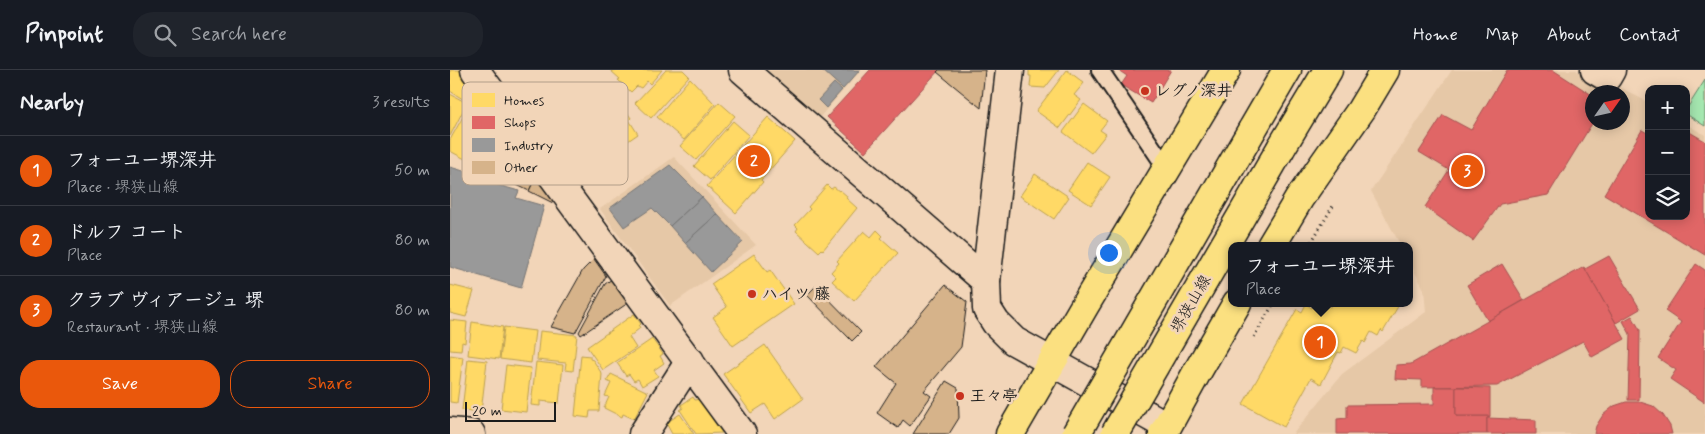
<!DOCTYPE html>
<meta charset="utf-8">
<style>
body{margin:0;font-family:Mynerve,"Klee One",sans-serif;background:#20242c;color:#f1f3f6}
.controls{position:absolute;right:15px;top:15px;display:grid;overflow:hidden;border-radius:10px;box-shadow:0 2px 12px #0003}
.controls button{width:45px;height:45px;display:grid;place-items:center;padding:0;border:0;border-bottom:1px solid #363941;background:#171b24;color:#f1f3f6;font:25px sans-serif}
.compass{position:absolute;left:1135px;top:15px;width:45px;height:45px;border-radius:50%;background:#171b24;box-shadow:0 2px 12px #0003;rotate:56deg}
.scale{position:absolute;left:15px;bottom:12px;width:91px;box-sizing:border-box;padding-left:5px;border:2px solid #1c1c1c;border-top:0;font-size:14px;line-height:18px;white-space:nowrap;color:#1c1c1c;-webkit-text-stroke:4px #f2d5b8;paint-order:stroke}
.you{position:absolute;left:658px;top:182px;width:18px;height:18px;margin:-12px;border:4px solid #fff;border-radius:50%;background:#1a73e8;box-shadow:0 0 0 8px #1a73e833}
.badge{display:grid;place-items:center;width:32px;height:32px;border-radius:50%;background:#ea580c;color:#fff;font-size:16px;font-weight:700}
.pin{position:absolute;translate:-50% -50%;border:2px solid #fff;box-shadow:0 1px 5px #0006}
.popup{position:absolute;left:778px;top:172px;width:185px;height:65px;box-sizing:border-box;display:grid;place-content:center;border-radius:10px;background:#171b24;filter:drop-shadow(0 1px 4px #0005);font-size:16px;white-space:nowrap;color:#9ea1a6}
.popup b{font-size:19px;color:#f1f3f6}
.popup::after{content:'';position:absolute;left:50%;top:100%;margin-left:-10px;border:10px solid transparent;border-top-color:#171b24}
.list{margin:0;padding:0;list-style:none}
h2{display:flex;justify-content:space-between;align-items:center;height:65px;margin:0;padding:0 20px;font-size:21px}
h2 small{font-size:16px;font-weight:400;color:#9ea1a6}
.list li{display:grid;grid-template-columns:32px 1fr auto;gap:15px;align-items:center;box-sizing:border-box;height:70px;padding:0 20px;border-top:1px solid #363941}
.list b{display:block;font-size:19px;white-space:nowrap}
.list p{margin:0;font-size:16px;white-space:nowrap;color:#9ea1a6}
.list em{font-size:16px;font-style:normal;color:#9ea1a6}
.actions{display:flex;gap:10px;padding:15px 20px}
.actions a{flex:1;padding:11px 0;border:1px solid #ea580c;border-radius:20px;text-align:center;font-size:18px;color:#ea580c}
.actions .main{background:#ea580c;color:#fff}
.icon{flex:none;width:28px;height:28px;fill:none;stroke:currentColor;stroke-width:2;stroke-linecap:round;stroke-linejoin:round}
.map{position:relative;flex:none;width:1255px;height:364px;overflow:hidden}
header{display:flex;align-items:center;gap:30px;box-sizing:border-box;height:70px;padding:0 25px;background:#171b24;border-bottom:1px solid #363941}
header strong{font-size:24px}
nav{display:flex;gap:28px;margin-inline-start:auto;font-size:18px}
.search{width:350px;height:45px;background:#20242c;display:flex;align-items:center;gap:12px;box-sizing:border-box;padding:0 18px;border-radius:20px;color:#9ea1a6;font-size:19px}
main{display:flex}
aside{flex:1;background:#171b24}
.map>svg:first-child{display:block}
.built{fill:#e6c8a7}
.green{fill:#a5e7b0;stroke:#608266}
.homes{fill:#ffd966;stroke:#bba050}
.shops{fill:#e06666;stroke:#a55050}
.industry{fill:#999;stroke:#747474}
.building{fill:#d6b38a;stroke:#1c1c1c}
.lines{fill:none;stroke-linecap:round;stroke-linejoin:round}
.lane-casing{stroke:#1c1c1c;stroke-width:20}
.street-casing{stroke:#1c1c1c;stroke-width:31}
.secondary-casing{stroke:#1c1c1c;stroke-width:31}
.primary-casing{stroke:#1c1c1c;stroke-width:31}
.path{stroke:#1c1c1c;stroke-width:3;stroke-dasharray:1 4;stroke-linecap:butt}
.lane{stroke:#f2d5b8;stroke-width:16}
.street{stroke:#f2d5b8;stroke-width:28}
.secondary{stroke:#f2d5b8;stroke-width:28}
.primary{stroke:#fbe080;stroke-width:28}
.primary-bridge-casing{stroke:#1c1c1c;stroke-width:31;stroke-linecap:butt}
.primary-bridge{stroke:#fbe080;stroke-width:28}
.poi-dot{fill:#c8321e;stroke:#f2d5b8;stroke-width:2}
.labels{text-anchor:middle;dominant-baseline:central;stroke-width:5;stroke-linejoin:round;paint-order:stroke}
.poi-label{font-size:16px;font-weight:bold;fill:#1c1c1c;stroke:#f2d5b8;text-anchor:start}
.street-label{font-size:16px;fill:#1c1c1c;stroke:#f2d5b8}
.key{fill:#f2d5b8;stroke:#b29e89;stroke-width:1}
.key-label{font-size:14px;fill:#1c1c1c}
</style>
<header>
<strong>Pinpoint</strong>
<div class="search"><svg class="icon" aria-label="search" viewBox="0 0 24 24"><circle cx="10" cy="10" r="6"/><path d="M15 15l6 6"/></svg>Search here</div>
<nav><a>Home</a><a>Map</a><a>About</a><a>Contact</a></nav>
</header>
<main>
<aside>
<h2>Nearby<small>3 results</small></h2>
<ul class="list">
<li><span class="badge">1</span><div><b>フォーユー堺深井</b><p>Place · 堺狭山線</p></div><em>50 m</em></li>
<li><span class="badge">2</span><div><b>ドルフ コート</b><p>Place</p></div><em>80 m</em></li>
<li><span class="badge">3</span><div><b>クラブ ヴィアージュ 堺</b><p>Restaurant · 堺狭山線</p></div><em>80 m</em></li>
</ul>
<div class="actions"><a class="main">Save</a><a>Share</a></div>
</aside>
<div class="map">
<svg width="1255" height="364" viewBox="0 0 1255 364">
<rect width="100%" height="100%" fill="#f2d5b8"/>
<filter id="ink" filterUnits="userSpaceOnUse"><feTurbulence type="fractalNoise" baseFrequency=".02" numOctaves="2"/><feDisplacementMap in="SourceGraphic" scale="10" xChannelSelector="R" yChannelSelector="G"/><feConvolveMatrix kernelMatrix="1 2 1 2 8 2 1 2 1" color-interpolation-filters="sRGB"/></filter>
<g filter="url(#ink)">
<g class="built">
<path d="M 316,0 L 411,0 L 369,48 Z"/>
<path d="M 1002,0 L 1126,0 L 1159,22 L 1142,22 L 1142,52 L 1172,52 L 1172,22 L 1167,22 L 1170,17 L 1199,33 L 1199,146 L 1236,146 L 1236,54 L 1255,65 L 1255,364 L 843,364 L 892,304 L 976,242 L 974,219 L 959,191 L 959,176 L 951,176 L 921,121 Z"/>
<path d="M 224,87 L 306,175 L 220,236 L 150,139 Z"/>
</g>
<path class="green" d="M 1255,10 L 1255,56 L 1236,44 L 1236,40 Z"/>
<g class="homes">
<path d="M 0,0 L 12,0 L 26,14 L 16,31 L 0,21 Z"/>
<path d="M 160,0 L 212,0 L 200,14 L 197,11 L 191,18 L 187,16 L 181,22 L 168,10 L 170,9 Z"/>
<path d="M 216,0 L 233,0 L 239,6 L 201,48 L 185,33 Z"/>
<path d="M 579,0 L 609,0 L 595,18 L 580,17 L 581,6 L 579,6 Z"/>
<path d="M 617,0 L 634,13 L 624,25 L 631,30 L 610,58 L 586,41 Z"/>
<path d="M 240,8 L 265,34 L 234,70 L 207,47 Z"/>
<path d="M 0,24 L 17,33 L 0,66 Z"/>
<path d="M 165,25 L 181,48 L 179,50 L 188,64 L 145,94 L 119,56 Z"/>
<path d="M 269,32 L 285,46 L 246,90 L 230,76 Z"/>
<path d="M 634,34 L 657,51 L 650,60 L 656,64 L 641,83 L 613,62 Z"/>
<path d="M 15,43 L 34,54 L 15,89 L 0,81 L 0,70 Z"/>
<path d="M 318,47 L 345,71 L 311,110 L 313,112 L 286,143 L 257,116 Z"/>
<path d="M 283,51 L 299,65 L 260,110 L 244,96 Z"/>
<path d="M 37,55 L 58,66 L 39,100 L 19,90 Z"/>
<path d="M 57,72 L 73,81 L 74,85 L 60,112 L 41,101 Z"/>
<path d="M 637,92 L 660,107 L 641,135 L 618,120 Z"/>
<path d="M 585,104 L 619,127 L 604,149 L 570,126 Z"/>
<path d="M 377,115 L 381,119 L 384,117 L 389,121 L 390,120 L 397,126 L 396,128 L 407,138 L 373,180 L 372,179 L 369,182 L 346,161 L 348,158 L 345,155 L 360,139 L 358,137 Z"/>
<path d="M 427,160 L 433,166 L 431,168 L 448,183 L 404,231 L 382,211 L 386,207 L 381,202 L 389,193 L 387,191 L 414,161 L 421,167 Z"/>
<path d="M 304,184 L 317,202 L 320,200 L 344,234 L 283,276 L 263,247 L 277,237 L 261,214 Z"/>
<path d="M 0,215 L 24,221 L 16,247 L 0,243 Z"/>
<path d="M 865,233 L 873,233 L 880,237 L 882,233 L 950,233 L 933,262 L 931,260 L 928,266 L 921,262 L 915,273 L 913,271 L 906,283 L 894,277 L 891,283 L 888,282 L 871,314 L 861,308 L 834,357 L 793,334 L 847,239 L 852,242 L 856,234 L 862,238 Z"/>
<path d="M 184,244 L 191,254 L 189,256 L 190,258 L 179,267 L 186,278 L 153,300 L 137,277 Z"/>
<path d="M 0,250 L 17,252 L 15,273 L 12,272 L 11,281 L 0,280 Z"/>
<path d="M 22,252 L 53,257 L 49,289 L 18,285 Z"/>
<path d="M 54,257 L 85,261 L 81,293 L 50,289 Z"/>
<path d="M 90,261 L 127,265 L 123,301 L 115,300 L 116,293 L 87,290 Z"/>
<path d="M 202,269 L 213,284 L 210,286 L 214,293 L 204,300 L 208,306 L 192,316 L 188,309 L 184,311 L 179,304 L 176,306 L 167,293 Z"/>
<path d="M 315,275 L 353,329 L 325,349 L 315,334 L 301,343 L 273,304 Z"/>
<path d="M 0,285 L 13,287 L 7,333 L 0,332 Z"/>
<path d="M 131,285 L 140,286 L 140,289 L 143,290 L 152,304 L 149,341 L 140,341 L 139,348 L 125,346 Z"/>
<path d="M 18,289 L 37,291 L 31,342 L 12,340 Z"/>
<path d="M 86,292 L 113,295 L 109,333 L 90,331 L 90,336 L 81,335 Z"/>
<path d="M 56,295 L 81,298 L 76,342 L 51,339 Z"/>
<path d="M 161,304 L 198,322 L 184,349 L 173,344 L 172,347 L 154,338 L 159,327 L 155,326 L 161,313 L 157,311 Z"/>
<path d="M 243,327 L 245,330 L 249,329 L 272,363 L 246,364 L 230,340 L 233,338 L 231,335 Z"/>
<path d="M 230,344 L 244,364 L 222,364 L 216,353 Z"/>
</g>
<g class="shops">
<path d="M 420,0 L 489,0 L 415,82 L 377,47 Z"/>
<path d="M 668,0 L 721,0 L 701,33 L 671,15 L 677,6 Z"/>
<path d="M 1057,0 L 1103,0 L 1142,25 L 1143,52 L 1098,125 L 1050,134 L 1023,171 L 975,137 L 999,100 L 969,82 L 993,45 L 1021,60 Z"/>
<path d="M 1192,60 L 1199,64 L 1199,146 L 1236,146 L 1236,60 L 1255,71 L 1255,185 L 1154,124 Z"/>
<path d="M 1159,186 L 1190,239 L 1166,253 L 1135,199 Z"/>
<path d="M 1052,194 L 1074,230 L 1038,251 L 1017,215 Z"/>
<path d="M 1246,194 L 1255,200 L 1254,332 L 1220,309 L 1226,300 L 1208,288 L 1231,252 L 1215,241 Z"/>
<path d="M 1134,197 L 1175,269 L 1142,287 L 1133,271 L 1047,316 L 972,317 L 972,310 L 945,309 L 946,295 L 961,294 Z"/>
<path d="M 1182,246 L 1190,260 L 1189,330 L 1178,330 L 1180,264 L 1173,251 Z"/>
<path d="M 984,317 L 1006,317 L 1006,346 L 1040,346 L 1039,348 L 1037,348 L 1037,364 L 887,364 L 887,349 L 897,348 L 897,335 L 984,334 Z"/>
<path d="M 1006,317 L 1040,318 L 1040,346 L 1006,346 Z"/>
<path d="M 1176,332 L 1190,332 L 1203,336 L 1213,345 L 1220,356 L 1222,364 L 1144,364 L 1146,356 L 1153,345 L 1164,336 Z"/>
<path d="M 1037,348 L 1086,350 L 1086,364 L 1037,364 Z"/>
</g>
<g class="industry">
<path d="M 372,0 L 410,0 L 393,19 Z"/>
<path d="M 384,13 L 392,20 L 376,38 L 368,30 Z"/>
<path d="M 220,95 L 252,127 L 220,156 L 202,138 L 174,157 L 160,138 Z"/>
<path d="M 0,97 L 24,104 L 23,108 L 69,121 L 66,128 L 94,136 L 71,218 L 0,197 Z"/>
<path d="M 252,127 L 267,144 L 235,173 L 220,156 Z"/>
<path d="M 267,144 L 293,172 L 261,202 L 235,173 Z"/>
</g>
<g class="building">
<path d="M 489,0 L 535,0 L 531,38 L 487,2 Z"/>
<path d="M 75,86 L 88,102 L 79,121 L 61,112 Z"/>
<path d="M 88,102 L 106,128 L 103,133 L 79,121 Z"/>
<path d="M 144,189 L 156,206 L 125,263 L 101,257 L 133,200 Z"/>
<path d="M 162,209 L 178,233 L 131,265 L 129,262 L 155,214 Z"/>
<path d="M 495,215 L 517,232 L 511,277 L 474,321 L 481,326 L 460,356 L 453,350 L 448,358 L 427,343 L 446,313 L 426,297 Z"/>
<path d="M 366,216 L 411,262 L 402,271 L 357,225 Z"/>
<path d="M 496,311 L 508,318 L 509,348 L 499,364 L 463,364 Z"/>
</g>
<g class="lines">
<defs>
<path id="lane" d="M 650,0 L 717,99"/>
<g id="street">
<path d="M 25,0 L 292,364"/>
<path d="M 293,0 L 536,211"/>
<path d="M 1145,0 L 1157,7 L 1161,0"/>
<path d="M 0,362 L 21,364"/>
<path d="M 193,364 L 240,291"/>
</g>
<path id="secondary" d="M 560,0 L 536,211 L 537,239 L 546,253 L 564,271 L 717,356"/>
<g id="primary">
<path d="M 802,60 L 837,0"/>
<path d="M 831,78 L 878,0"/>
<path d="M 821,176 L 849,129 L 911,40 L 935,0"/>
<path d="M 560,364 L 635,235 L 776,0"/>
<path d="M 713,364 L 746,304 L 787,233"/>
</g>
</defs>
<use href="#lane" class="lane-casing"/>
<use href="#street" class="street-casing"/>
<use href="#secondary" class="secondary-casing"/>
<use href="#primary" class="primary-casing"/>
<g class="path">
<path d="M 859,176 L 883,136"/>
<path d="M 804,267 L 824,233"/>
</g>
<use href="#lane" class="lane"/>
<use href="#street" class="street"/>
<use href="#secondary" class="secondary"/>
<use href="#primary" class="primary"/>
<defs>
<g id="primary-bridge">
<path d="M 626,364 L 802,60"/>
<path d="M 665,364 L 831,78"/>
</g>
</defs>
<use href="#primary-bridge" class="primary-bridge-casing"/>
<use href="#primary-bridge" class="primary-bridge"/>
</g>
</g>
<g class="poi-dot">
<circle cx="695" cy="21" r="5"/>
<circle cx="302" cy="224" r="5"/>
<circle cx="510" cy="326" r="5"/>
</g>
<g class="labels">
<g class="poi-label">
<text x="705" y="21">レグノ深井</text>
<text x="312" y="224">ハイツ 藤</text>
<text x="520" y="326">王々亭</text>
</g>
<g class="street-label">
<text transform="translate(741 234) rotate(-60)">堺狭山線</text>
</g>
</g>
<rect x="12" y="12" width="166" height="103" rx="8" class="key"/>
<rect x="22" y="23" width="23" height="14" fill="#ffd966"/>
<rect x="22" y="46" width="23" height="13" fill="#e06666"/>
<rect x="22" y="68" width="23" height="14" fill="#999"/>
<rect x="22" y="91" width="23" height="13" fill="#d6b38a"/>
<g class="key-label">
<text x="54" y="35">Homes</text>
<text x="54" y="57">Shops</text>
<text x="54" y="80">Industry</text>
<text x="54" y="102">Other</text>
</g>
</svg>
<div class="controls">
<button>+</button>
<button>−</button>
<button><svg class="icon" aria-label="layers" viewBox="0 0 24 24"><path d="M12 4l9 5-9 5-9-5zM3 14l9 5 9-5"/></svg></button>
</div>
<svg class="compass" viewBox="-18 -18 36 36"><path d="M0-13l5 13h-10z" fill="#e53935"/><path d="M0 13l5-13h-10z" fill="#9ea1a6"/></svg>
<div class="scale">20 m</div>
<div class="you"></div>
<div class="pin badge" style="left:870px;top:272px">1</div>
<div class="popup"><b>フォーユー堺深井</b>Place</div>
<div class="pin badge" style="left:304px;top:91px">2</div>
<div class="pin badge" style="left:1017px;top:101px">3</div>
</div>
</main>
